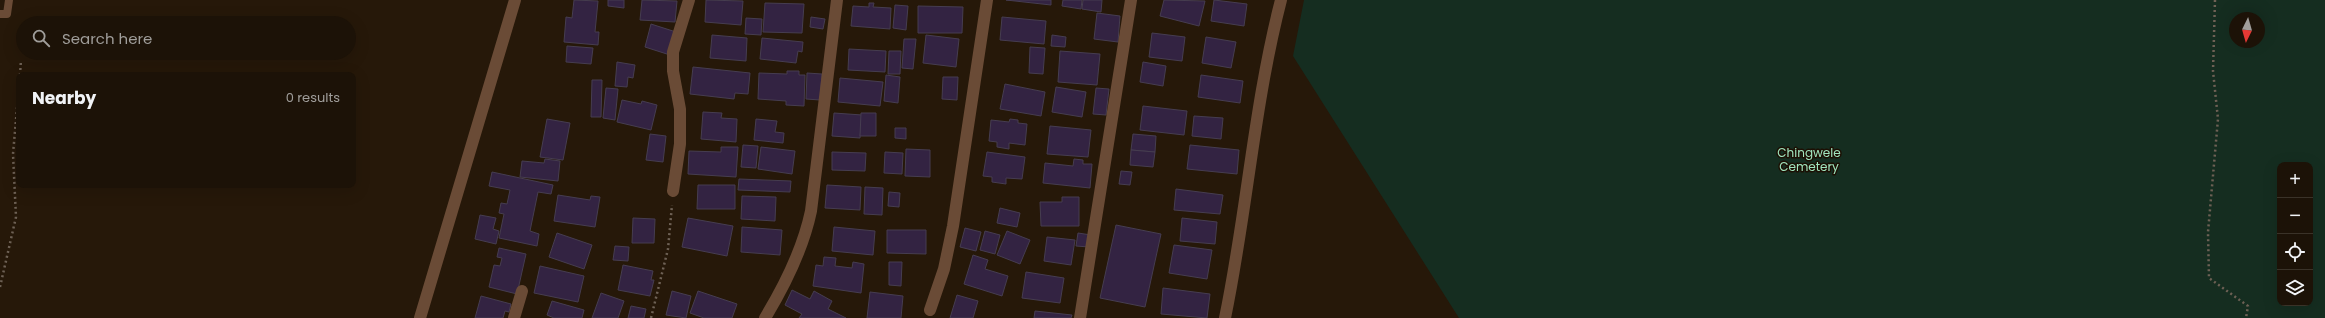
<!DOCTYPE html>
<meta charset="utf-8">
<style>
body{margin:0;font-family:Poppins,sans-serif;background:#251b11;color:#f1f3f6}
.controls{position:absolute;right:12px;bottom:12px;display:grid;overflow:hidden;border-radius:8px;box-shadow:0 4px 16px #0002}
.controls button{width:36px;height:36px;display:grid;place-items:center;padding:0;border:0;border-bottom:1px solid #3a3228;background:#1c1207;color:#f1f3f6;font:20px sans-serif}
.compass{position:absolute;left:2229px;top:12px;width:36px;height:36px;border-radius:50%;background:#1c1207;box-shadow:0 4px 16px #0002;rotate:185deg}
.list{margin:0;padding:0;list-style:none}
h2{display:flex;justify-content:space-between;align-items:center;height:52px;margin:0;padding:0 16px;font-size:17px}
h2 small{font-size:13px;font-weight:400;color:#a09e9b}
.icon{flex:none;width:22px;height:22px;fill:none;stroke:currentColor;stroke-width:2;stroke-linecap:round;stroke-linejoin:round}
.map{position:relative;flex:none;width:2325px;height:318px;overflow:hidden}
.search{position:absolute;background:#1c1207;box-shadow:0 4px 16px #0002;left:16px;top:16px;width:340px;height:44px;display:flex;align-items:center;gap:10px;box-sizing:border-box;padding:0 14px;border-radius:22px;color:#a09e9b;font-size:15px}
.panel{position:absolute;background:#1c1207;box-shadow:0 4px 16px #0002;left:16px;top:72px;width:340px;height:116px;border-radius:8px}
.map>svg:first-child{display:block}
.green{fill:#152d20;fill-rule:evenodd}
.building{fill:#332342;stroke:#463d50}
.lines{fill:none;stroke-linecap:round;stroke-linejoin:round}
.path{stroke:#6e6155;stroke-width:2.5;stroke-dasharray:2 3;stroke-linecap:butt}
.lane{stroke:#6a4b36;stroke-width:8}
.street{stroke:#6a4b36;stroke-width:12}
.labels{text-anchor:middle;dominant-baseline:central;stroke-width:3;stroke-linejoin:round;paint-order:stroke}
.park-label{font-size:12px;fill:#a0e5be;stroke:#1c0f03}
</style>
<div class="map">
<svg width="2325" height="318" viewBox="0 0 2325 318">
<rect width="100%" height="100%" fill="#261809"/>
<path class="green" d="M 1304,0 L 2325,0 L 2325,318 L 1459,318 L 1293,56 ZM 2235,18 L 2259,18 L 2259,42 L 2235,42 ZM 2280,165 L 2310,165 L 2310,303 L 2280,303 Z"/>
<g class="building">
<path d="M 574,0 L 598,1 L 595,32 L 599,32 L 598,45 L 564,42 L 566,17 L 572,18 Z"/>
<path d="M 608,0 L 624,0 L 624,8 L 608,6 Z"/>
<path d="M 642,0 L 677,1 L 675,22 L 640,20 Z"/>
<path d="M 706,0 L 743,1 L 741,25 L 705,22 Z"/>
<path d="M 1006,0 L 1051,0 L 1051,5 Z"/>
<path d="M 1063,0 L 1082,0 L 1081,9 L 1062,6 Z"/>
<path d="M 1083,0 L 1102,0 L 1101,12 L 1082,9 Z"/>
<path d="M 1164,0 L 1205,1 L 1199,26 L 1160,16 Z"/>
<path d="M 1214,0 L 1247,4 L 1244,26 L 1211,21 Z"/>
<path d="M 765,3 L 804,4 L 802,33 L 763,32 Z"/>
<path d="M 869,3 L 874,3 L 873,7 L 891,8 L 890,29 L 851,26 L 853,6 L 869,7 Z"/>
<path d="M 895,5 L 908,6 L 906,30 L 893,28 Z"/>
<path d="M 918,6 L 963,7 L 962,33 L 918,33 Z"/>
<path d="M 1097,13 L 1120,16 L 1118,42 L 1094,39 Z"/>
<path d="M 811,17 L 825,19 L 823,29 L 810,27 Z"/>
<path d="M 1002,17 L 1046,21 L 1044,44 L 1000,40 Z"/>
<path d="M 746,18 L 762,19 L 761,35 L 745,34 Z"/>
<path d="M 651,24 L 676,32 L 670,55 L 645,47 Z"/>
<path d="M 1152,33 L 1185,37 L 1182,61 L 1149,57 Z"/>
<path d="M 712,35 L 747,38 L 746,61 L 710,58 Z"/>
<path d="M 926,35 L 959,39 L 956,67 L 923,63 Z"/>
<path d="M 1052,35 L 1066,37 L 1065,47 L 1051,46 Z"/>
<path d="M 1206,37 L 1236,42 L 1231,68 L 1202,63 Z"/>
<path d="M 762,38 L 803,42 L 802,52 L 798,51 L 796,63 L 760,59 Z"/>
<path d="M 904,39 L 916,39 L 913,69 L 902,68 Z"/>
<path d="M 567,46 L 593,48 L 591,64 L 566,62 Z"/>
<path d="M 1030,47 L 1045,48 L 1043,74 L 1029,73 Z"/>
<path d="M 849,49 L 886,51 L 885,72 L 848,70 Z"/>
<path d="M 889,51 L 901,51 L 900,74 L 888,74 Z"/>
<path d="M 1060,51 L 1100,54 L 1097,85 L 1058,82 Z"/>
<path d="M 617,62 L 635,65 L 633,78 L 628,77 L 627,87 L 615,86 Z"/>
<path d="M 1143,62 L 1166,66 L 1163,86 L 1140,82 Z"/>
<path d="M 693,67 L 750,73 L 748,94 L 735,93 L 734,99 L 690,94 Z"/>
<path d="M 787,71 L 799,71 L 799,75 L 805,75 L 804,106 L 786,105 L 786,101 L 758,99 L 759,73 L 787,74 Z"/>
<path d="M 807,73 L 822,74 L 820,100 L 806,99 Z"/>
<path d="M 886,75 L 900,77 L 898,103 L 884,101 Z"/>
<path d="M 1201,75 L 1243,81 L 1240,103 L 1198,97 Z"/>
<path d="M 943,77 L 958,77 L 957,100 L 942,99 Z"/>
<path d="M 840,78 L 883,82 L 880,106 L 838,102 Z"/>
<path d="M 592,80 L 602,80 L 601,117 L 591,117 Z"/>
<path d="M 1005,84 L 1045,92 L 1041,116 L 1000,109 Z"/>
<path d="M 1056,87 L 1086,92 L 1082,117 L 1052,112 Z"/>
<path d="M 606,88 L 618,89 L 615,120 L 603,118 Z"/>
<path d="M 1096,88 L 1109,89 L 1106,115 L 1093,114 Z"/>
<path d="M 622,100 L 641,104 L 642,101 L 657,105 L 651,130 L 617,122 Z"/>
<path d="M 1143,106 L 1187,111 L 1184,135 L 1140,130 Z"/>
<path d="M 703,112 L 722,113 L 721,118 L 737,119 L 736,142 L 701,139 Z"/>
<path d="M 834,113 L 862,115 L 860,138 L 832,136 Z"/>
<path d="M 861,113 L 876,113 L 876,136 L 860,136 Z"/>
<path d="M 1194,116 L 1223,118 L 1221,139 L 1192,136 Z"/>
<path d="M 547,119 L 570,123 L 563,160 L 540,157 Z"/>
<path d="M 756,119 L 777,121 L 775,132 L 784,133 L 783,143 L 754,140 Z"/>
<path d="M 1010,119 L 1018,120 L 1018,123 L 1027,124 L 1025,145 L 1009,143 L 1009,149 L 997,147 L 997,142 L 989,141 L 991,120 L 1009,122 Z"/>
<path d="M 1050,126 L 1091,130 L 1088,157 L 1047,154 Z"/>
<path d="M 895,128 L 906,128 L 906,139 L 895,138 Z"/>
<path d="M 650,134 L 666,136 L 663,162 L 646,160 Z"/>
<path d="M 1133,134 L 1156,136 L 1155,152 L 1131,150 Z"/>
<path d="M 743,145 L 758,146 L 756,168 L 741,167 Z"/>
<path d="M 1190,145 L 1239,150 L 1237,174 L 1187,169 Z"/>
<path d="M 721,147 L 738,147 L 736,177 L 688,174 L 689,151 L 721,152 Z"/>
<path d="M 761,147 L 795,151 L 792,174 L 758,169 Z"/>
<path d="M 906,149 L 930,150 L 930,177 L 905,176 Z"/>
<path d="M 1131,150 L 1155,152 L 1153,167 L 1130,165 Z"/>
<path d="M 832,152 L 866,153 L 865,171 L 832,170 Z"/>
<path d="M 885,152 L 903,153 L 902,174 L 884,173 Z"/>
<path d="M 987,152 L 1025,157 L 1022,179 L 1006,178 L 1006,184 L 992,182 L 992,177 L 983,176 Z"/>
<path d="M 545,159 L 560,161 L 558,181 L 520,177 L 522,161 L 544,163 Z"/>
<path d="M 1074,159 L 1083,160 L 1083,164 L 1092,164 L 1090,188 L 1043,183 L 1045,163 L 1073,166 Z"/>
<path d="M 1121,171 L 1132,172 L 1130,185 L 1119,184 Z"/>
<path d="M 492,172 L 553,185 L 551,194 L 538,192 L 530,231 L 539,234 L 537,246 L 499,238 L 504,214 L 499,213 L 501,203 L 507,204 L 510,190 L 489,186 Z"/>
<path d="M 739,179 L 791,181 L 790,192 L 738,190 Z"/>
<path d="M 698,185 L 735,185 L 735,209 L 697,209 Z"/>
<path d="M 827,185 L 861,187 L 860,210 L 825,208 Z"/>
<path d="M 865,187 L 883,188 L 882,215 L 864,214 Z"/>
<path d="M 1176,189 L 1223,195 L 1220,214 L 1174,210 Z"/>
<path d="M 889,192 L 900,193 L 899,207 L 888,206 Z"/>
<path d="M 558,195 L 590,200 L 591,196 L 600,197 L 595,227 L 554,221 Z"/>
<path d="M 742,196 L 776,197 L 775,221 L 741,219 Z"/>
<path d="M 1062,197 L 1079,197 L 1079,226 L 1041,226 L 1040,202 L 1062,202 Z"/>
<path d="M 1000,208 L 1020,213 L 1017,227 L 997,223 Z"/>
<path d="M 480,215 L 496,218 L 493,229 L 499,231 L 496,244 L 475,239 Z"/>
<path d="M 633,218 L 655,219 L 654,243 L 632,243 Z"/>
<path d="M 688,218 L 733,226 L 727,256 L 682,247 Z"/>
<path d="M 1182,218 L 1217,222 L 1215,244 L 1180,241 Z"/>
<path d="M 1116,225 L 1161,234 L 1145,307 L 1100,298 Z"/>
<path d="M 742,227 L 782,230 L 780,255 L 741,252 Z"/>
<path d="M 834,227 L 875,231 L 873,255 L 832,251 Z"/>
<path d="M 965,228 L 981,232 L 976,251 L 960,247 Z"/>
<path d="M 887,230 L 926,230 L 926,254 L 887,253 Z"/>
<path d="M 985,231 L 1000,235 L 995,254 L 980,250 Z"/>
<path d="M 1007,231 L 1030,240 L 1020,264 L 997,255 Z"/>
<path d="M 557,233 L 592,245 L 584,269 L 549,257 Z"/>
<path d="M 1078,233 L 1091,235 L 1089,247 L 1076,246 Z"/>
<path d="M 1047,237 L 1075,240 L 1071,265 L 1044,261 Z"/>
<path d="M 1174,245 L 1212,250 L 1207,279 L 1169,273 Z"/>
<path d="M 615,246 L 629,247 L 628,261 L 613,260 Z"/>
<path d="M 499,248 L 526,254 L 517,294 L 489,287 L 494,265 L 500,266 L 502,258 L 497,257 Z"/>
<path d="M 973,255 L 988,260 L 985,269 L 1008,276 L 1002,296 L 964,284 Z"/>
<path d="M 824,257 L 836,258 L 835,266 L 852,268 L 853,262 L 864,264 L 861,293 L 813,286 L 816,265 L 823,266 Z"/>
<path d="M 889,262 L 902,262 L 901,286 L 889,285 Z"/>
<path d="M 623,265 L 653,271 L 651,280 L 654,280 L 650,296 L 618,290 Z"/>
<path d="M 540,266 L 584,276 L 578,302 L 534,293 Z"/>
<path d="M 1026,272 L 1064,278 L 1060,303 L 1022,298 Z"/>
<path d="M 1163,288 L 1210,294 L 1207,318 L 1161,314 Z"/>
<path d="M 792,290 L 810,299 L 814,291 L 832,301 L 828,309 L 846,318 L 799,318 L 802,314 L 785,305 Z"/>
<path d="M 672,291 L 691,296 L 686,318 L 666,315 Z"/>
<path d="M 698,291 L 737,304 L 732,318 L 704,318 L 690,313 Z"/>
<path d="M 870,292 L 903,296 L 901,318 L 867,318 Z"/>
<path d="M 601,293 L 624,301 L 618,318 L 592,318 Z"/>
<path d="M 957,295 L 978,301 L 973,318 L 950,318 Z"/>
<path d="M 481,296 L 511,304 L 509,312 L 505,311 L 503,318 L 475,318 Z"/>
<path d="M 552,301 L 584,310 L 582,318 L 554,318 L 547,315 Z"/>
<path d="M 631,306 L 646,309 L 644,318 L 628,318 Z"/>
<path d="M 1035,311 L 1072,315 L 1071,318 L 1034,318 Z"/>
</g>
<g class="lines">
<g class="path">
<path d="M 2215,0 L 2213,71 L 2218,119 L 2208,232 L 2209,278 L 2248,306 L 2246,318"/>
<path d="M 20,75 L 21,60"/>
<path d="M 0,287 L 16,217 L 13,154 L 19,85"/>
<path d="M 651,318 L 668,249 L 672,205"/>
</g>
<path class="lane" d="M 0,14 L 7,14 L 9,0"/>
<g class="street">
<path d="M 673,191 L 680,144 L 680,109 L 673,71 L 673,52 L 689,0"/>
<path d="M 930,310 L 944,269 L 953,226 L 987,0"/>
<path d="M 420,318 L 515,0"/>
<path d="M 514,318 L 522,291"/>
<path d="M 765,318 C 785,285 803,249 811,211 L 837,0"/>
<path d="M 1080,318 L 1131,0"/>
<path d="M 1225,318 C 1247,212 1254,104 1281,0"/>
</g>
</g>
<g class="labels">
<g class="park-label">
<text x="1809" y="152">Chingwele<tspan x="1809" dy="14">Cemetery</tspan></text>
</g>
</g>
</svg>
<div class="controls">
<button>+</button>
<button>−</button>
<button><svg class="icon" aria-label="locate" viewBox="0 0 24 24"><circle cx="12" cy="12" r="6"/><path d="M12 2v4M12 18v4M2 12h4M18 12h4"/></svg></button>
<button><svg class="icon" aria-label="layers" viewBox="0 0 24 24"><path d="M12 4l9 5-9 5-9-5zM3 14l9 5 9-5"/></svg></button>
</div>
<svg class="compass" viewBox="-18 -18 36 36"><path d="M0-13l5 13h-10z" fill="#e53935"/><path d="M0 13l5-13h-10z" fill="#a09e9b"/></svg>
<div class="search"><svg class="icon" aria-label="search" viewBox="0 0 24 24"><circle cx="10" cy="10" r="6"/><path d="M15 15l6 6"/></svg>Search here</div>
<section class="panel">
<h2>Nearby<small>0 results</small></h2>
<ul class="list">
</ul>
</section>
</div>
